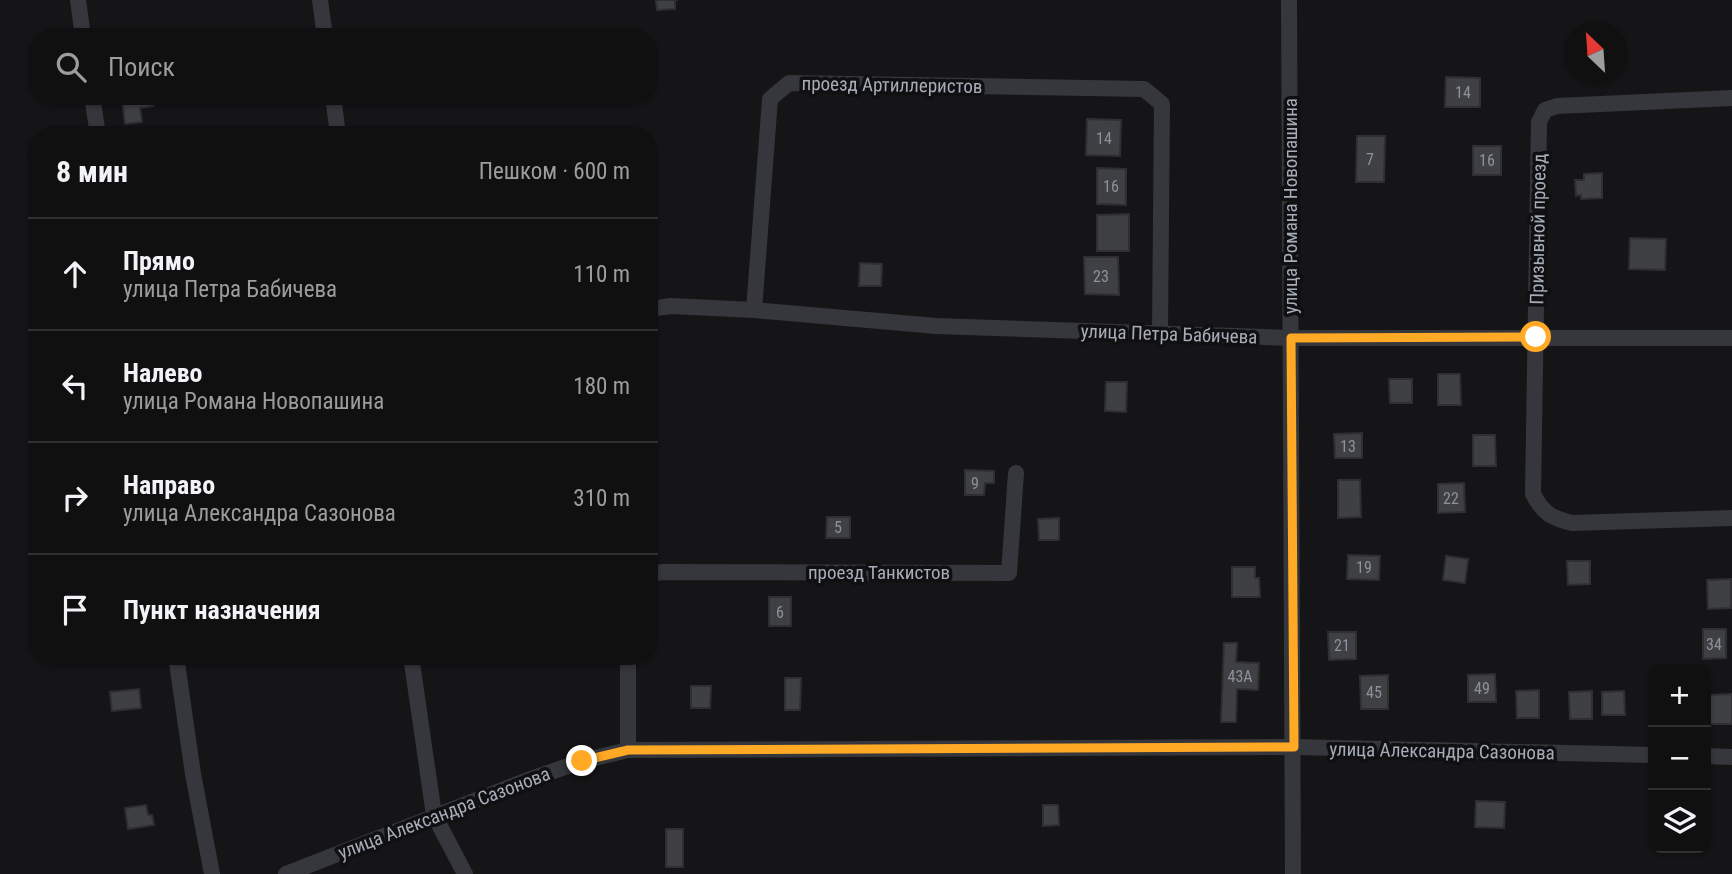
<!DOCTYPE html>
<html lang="ru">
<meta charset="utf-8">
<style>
body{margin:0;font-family:"Roboto Condensed",sans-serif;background:#1e1e1f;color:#f1f3f6}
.controls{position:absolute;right:21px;bottom:21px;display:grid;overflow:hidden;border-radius:14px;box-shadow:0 2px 5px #0004}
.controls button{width:63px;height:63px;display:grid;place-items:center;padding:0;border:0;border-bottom:2px solid #303031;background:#101011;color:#f1f3f6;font:35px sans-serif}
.compass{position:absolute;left:1564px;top:21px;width:63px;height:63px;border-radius:50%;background:#101011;box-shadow:0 2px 5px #0004;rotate:335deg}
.stop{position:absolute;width:21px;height:21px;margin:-16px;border:5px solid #ffa925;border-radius:50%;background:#fff}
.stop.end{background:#ffa925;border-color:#fff;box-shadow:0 2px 7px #0008}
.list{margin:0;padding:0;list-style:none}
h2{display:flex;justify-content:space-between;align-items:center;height:91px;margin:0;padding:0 28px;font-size:30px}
h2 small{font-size:23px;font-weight:400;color:#9c9d9f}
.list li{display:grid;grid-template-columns:46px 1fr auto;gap:21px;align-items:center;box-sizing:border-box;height:112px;padding:0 28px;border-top:2px solid #303031}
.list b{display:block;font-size:26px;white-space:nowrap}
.list p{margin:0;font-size:23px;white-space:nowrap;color:#9c9d9f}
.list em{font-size:23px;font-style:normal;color:#9c9d9f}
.icon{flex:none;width:38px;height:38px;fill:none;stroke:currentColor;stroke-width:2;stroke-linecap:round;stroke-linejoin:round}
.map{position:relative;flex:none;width:1732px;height:874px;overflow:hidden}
.search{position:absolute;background:#101011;box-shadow:0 2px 5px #0004;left:28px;top:28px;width:630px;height:77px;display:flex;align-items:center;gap:18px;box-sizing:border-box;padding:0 24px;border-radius:28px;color:#9c9d9f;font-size:26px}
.panel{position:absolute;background:#101011;box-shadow:0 2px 5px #0004;left:28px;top:126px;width:630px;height:539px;border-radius:28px}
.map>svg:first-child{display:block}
.building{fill:#3f4044;stroke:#2f2f33;stroke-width:2}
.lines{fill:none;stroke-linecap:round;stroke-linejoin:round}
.street{stroke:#35373c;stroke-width:16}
.route{stroke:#ffa925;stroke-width:9}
.labels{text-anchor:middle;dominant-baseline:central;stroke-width:7;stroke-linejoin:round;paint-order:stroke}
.number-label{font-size:16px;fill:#8c919b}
.street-label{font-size:19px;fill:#a6acb8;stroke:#101012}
</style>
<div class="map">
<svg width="1732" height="874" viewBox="0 0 1732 874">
<rect width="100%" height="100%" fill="#151517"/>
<g class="building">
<path d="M 656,0 L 678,0 L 675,0 L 675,9 L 657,10 Z"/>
<path d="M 1446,77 L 1480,78 L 1480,107 L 1445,107 Z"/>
<path d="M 122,96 L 151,96 L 153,106 L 140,108 L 142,122 L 125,124 Z"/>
<path d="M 1087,119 L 1121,120 L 1120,156 L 1086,155 Z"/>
<path d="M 1357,136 L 1385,136 L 1384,182 L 1356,182 Z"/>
<rect x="1473" y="146" width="28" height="29"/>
<path d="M 1097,168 L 1126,169 L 1126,205 L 1097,204 Z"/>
<path d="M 1602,173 L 1602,198 L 1581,199 L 1581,195 L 1576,196 L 1575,180 L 1584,180 L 1584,174 Z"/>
<path d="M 1129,214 L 1129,251 L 1097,251 L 1097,215 Z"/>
<path d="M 1630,238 L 1666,239 L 1665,270 L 1629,269 Z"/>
<path d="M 1084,257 L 1118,257 L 1119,295 L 1085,294 Z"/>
<path d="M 860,263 L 882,264 L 881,286 L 859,286 Z"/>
<path d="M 1438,374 L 1460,374 L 1461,405 L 1438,405 Z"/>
<path d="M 1389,379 L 1412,379 L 1412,403 L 1390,403 Z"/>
<path d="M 1106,382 L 1127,382 L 1126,412 L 1105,411 Z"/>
<path d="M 1362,433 L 1362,458 L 1335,458 L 1334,434 Z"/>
<path d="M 1473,435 L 1495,435 L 1496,466 L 1473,466 Z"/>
<path d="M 965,470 L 994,471 L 994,483 L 985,483 L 984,495 L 965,495 Z"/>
<path d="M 1338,480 L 1360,480 L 1361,517 L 1338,518 Z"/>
<path d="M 1464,483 L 1465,512 L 1438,513 L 1438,484 Z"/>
<path d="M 827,517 L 850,517 L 850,538 L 826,538 Z"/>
<path d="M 1059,518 L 1059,540 L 1039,540 L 1038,519 Z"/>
<path d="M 1348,555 L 1380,556 L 1379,580 L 1347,579 Z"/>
<path d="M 1446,556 L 1468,559 L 1465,583 L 1443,580 Z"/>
<path d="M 1567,561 L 1590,561 L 1590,584 L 1568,585 Z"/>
<path d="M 1232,567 L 1255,567 L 1255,578 L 1259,578 L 1260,597 L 1232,597 Z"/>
<path d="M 1731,579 L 1731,608 L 1708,609 L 1707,580 Z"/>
<rect x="769" y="597" width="22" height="29"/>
<path d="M 1703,629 L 1726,629 L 1726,658 L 1703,659 Z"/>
<path d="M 1328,632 L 1356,632 L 1356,659 L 1329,660 Z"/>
<path d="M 1224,643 L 1237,643 L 1236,662 L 1259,663 L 1258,690 L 1237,689 L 1236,722 L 1221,722 Z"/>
<path d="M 1495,674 L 1496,702 L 1468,702 L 1468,675 Z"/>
<path d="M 1388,675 L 1388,709 L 1361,709 L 1360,676 Z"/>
<path d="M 785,678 L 801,678 L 800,710 L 785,710 Z"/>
<path d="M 691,686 L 711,686 L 710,708 L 691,708 Z"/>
<path d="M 139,689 L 141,708 L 112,711 L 110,692 Z"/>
<path d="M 1539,690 L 1539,718 L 1517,718 L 1516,691 Z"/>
<path d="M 1592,691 L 1592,719 L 1570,719 L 1569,692 Z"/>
<path d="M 1624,691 L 1625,715 L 1602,715 L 1602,692 Z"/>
<path d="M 1732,694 L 1732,724 L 1709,724 L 1709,695 Z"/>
<path d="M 1476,801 L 1505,802 L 1504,828 L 1475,827 Z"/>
<path d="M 146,805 L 148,815 L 152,815 L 154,825 L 128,829 L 125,808 Z"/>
<path d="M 1043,805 L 1058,805 L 1059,825 L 1043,826 Z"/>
<rect x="666" y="829" width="17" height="38"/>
</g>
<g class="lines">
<g class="street">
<path d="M 78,0 L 83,37"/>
<path d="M 320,0 L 325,37"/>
<path d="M 1289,0 L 1293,874"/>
<path d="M 92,96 L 98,135"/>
<path d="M 333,96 L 338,135"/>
<path d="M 1732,98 L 1557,106 L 1545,110 L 1539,122 L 1533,494 C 1543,513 1551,518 1572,523 L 1732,518"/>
<path d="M 649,309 L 671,306 L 754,310 L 936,326 L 1291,338 L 1732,338"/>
<path d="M 754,310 L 770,99 L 789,83 L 1144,89 L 1162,104 L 1160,333"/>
<path d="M 649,575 L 662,572 L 1009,573 L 1016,473"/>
<path d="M 176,656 L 193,774 L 212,874"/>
<path d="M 411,656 L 434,815 L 465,874"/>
<path d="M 628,656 L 628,750"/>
<path d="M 1706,756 L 1732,757"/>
<path d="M 286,874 L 528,780 L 582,761 L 628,750 L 1294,747 L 1653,755"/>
</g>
</g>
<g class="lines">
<path class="route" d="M 582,761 L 628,750 L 1294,747 L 1291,338 L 1536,337"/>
</g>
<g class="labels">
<g class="number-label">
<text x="1463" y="92">14</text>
<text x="1104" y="138">14</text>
<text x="1370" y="159">7</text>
<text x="1487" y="160">16</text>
<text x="1111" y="186">16</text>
<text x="1101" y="276">23</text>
<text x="1348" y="446">13</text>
<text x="975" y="483">9</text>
<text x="1451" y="498">22</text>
<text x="838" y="527">5</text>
<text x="1364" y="567">19</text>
<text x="780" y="612">6</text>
<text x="1714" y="644">34</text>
<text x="1342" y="645">21</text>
<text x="1240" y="676">43А</text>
<text x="1482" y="688">49</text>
<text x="1374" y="692">45</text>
</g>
<g class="street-label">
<text transform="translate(892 85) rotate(1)">проезд Артиллеристов</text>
<text transform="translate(1290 206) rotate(-90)">улица Романа Новопашина</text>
<text transform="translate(1538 229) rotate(-89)">Призывной проезд</text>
<text transform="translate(1169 334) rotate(2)">улица Петра Бабичева</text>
<text x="879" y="572">проезд Танкистов</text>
<text transform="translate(1442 751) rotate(1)">улица Александра Сазонова</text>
<text transform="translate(444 813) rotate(-21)">улица Александра Сазонова</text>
</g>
</g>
</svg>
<div class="controls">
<button>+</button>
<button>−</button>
<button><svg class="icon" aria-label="layers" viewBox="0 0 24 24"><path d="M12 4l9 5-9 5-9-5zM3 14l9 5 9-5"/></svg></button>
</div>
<svg class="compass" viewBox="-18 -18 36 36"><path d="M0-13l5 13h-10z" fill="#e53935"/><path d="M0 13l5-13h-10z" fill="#9c9d9f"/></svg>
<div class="stop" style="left:1536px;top:337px"></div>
<div class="stop end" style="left:582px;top:761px"></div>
<div class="search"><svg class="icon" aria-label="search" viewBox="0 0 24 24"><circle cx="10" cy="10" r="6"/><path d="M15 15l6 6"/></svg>Поиск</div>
<section class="panel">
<h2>8 мин<small>Пешком · 600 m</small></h2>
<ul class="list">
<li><svg class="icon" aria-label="ahead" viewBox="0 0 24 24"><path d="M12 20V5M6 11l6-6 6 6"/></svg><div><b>Прямо</b><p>улица Петра Бабичева</p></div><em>110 m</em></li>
<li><svg class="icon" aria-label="left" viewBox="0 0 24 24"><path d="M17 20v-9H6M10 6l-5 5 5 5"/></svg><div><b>Налево</b><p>улица Романа Новопашина</p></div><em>180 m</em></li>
<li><svg class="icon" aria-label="right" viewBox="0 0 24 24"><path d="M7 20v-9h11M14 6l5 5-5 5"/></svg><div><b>Направо</b><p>улица Александра Сазонова</p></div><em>310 m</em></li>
<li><svg class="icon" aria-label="arrive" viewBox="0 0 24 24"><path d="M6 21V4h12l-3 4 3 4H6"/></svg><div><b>Пункт назначения</b></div></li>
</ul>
</section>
</div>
